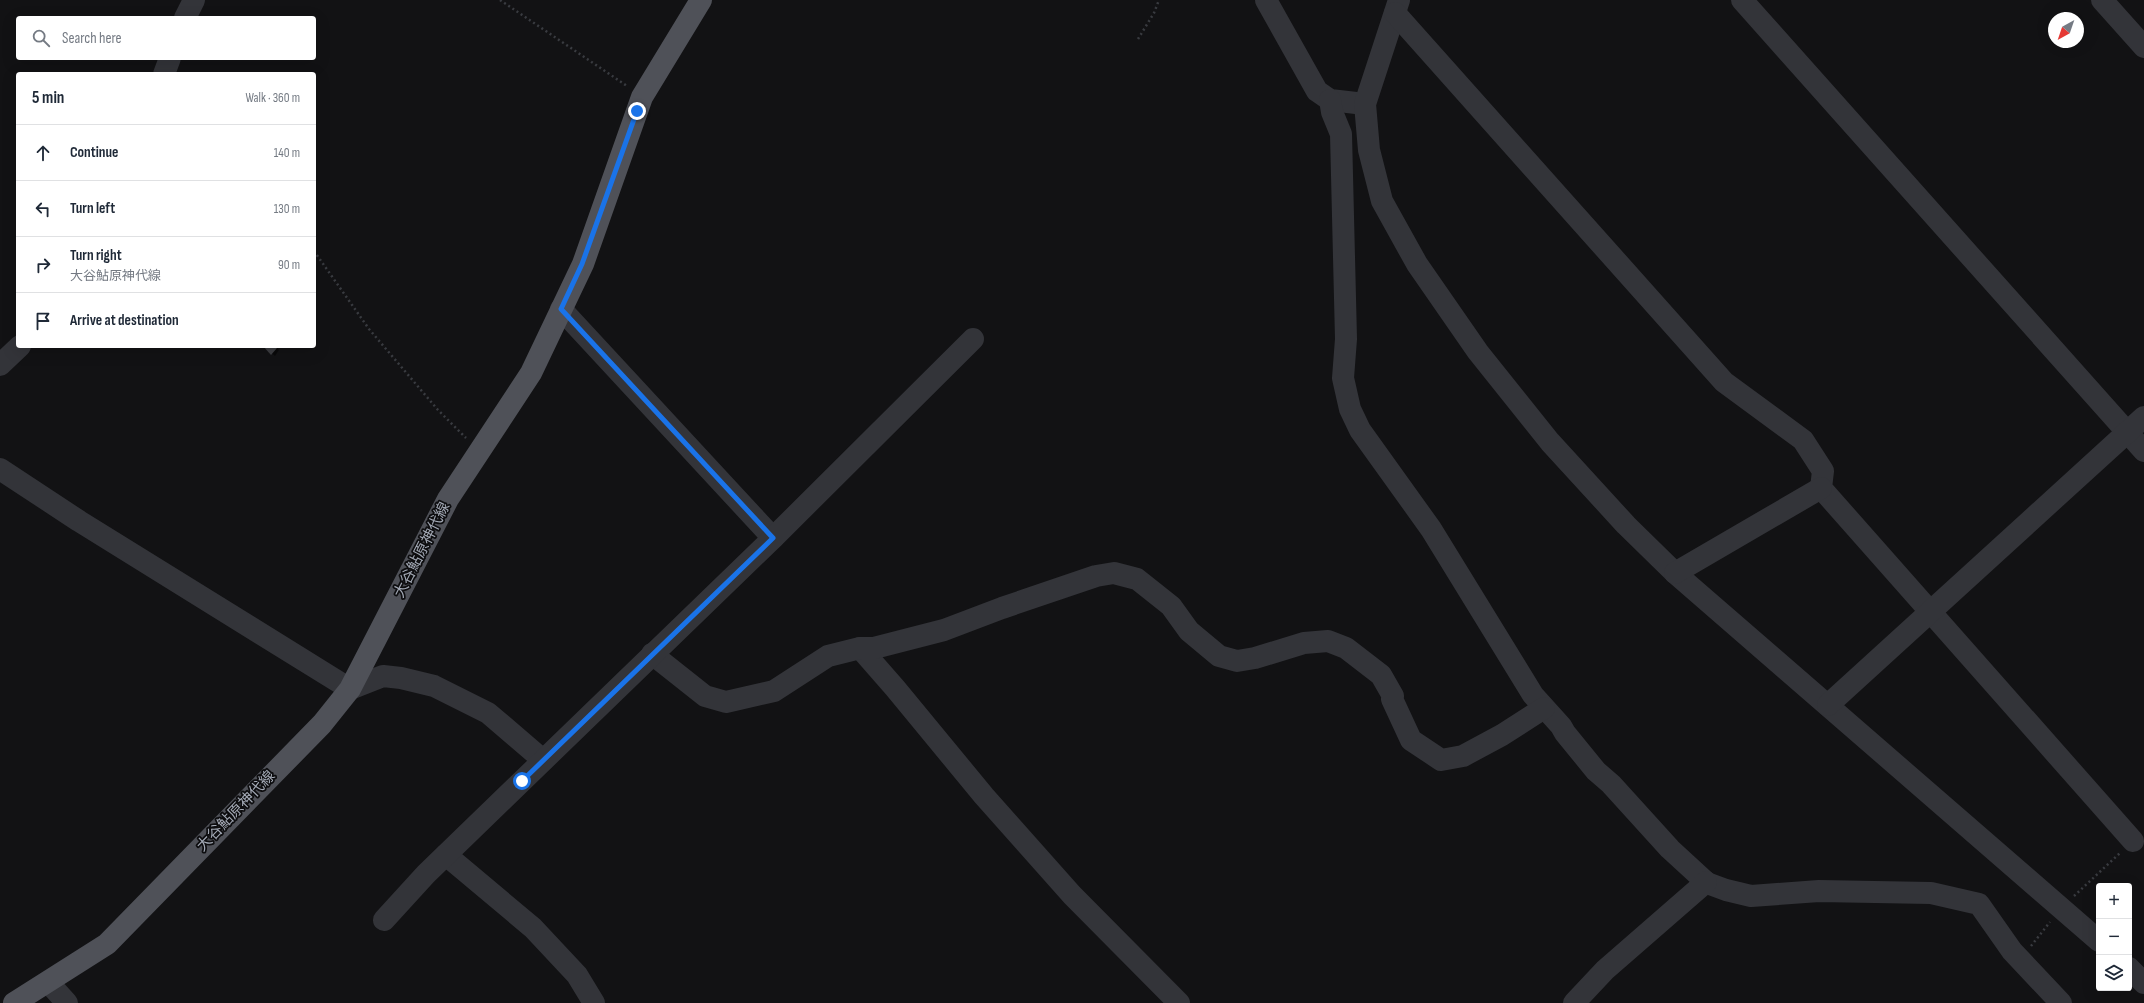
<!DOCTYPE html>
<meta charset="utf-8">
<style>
body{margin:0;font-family:"Sofia Sans Condensed","Noto Sans JP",sans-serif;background:#f6f6f7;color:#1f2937}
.controls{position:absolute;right:12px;bottom:12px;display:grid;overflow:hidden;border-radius:4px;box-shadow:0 4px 16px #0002}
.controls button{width:36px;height:36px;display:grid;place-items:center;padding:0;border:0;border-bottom:1px solid #e0e1e3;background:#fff;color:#1f2937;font:20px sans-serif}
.compass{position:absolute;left:2048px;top:12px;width:36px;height:36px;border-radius:50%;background:#fff;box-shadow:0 4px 16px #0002;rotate:220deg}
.stop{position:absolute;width:12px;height:12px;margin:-9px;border:3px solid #1a73e8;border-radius:50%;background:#fff}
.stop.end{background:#1a73e8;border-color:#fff;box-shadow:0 1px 4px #0008}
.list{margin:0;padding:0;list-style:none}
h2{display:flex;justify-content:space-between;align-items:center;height:52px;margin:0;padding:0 16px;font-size:17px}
h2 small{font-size:13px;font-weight:400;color:#747a83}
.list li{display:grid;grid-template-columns:26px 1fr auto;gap:12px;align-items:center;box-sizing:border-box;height:56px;padding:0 16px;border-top:1px solid #e0e1e3}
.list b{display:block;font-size:15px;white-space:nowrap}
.list p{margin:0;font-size:13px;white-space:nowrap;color:#747a83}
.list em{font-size:13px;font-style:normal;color:#747a83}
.icon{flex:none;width:22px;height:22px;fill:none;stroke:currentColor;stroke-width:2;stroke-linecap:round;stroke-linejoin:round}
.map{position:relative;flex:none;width:2144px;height:1003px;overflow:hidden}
.search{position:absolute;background:#fff;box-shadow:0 4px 16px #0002;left:16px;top:16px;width:300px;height:44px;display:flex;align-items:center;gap:10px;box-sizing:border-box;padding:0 14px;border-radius:4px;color:#747a83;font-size:15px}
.panel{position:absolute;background:#fff;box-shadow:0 4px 16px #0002;left:16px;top:72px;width:300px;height:276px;border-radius:4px}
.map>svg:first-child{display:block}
.shadow{fill:#0007}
.building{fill:#3c3d41}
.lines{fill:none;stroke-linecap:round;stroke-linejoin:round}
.path{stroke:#393b40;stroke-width:2.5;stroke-dasharray:2 3;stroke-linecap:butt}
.minor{stroke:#333439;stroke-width:22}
.major{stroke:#4f5158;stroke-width:22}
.route{stroke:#1a73e8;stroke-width:5}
.labels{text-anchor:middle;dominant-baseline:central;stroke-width:3.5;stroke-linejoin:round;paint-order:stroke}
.street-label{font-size:15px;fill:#a3a9b5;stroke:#0d0d0f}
</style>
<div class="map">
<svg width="2144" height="1003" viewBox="0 0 2144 1003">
<rect width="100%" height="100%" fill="#121214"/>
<path class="shadow" d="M 264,346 L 276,346 L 279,350 L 275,356 Z"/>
<path class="building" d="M 263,346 L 275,346 L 277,348 L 271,355 Z"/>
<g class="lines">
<g class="path">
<path d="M 500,0 L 627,86"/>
<path d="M 1138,39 L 1154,13 L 1159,0"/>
<path d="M 314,251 L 369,329 L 438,410 L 466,438"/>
<path d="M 2074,896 L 2120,853"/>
<path d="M 2031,946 L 2050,922"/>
</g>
<g class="minor">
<path d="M 1266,0 L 1317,91 L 1330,100 L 1365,104"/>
<path d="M 1399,0 L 1365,104 L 1369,150 L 1382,201 L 1417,264 L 1478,352 L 1550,442 L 1626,525 L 1675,573 L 2099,941"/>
<path d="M 1742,0 L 2144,451"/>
<path d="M 2102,0 L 2144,47"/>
<path d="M 1395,13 L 1724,382 L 1803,440 L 1823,471 L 1821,488 L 2133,841"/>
<path d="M 185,18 L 194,0"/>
<path d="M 164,74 L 170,58"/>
<path d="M 1330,100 L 1332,112 L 1341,134 L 1346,339 L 1343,378 L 1350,409 L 1360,430 L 1431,529 L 1533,695 L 1561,726 L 1565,733 L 1596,771 L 1611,784 L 1670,849 L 1707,883 L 1726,890 L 1751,896 L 1819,891 L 1931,893 L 1979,904 L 2012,951 L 2061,1003"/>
<path d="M 561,309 L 773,538"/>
<path d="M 0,365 L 20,346"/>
<path d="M 0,469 L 79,521 L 350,689 L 383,676 L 401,678 L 434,686 L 488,713 L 543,760"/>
<path d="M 1675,573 L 1821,488"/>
<path d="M 860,648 L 895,688 L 984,796 L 1072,895 L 1179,1003"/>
<path d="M 652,654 L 705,696 L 726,702 L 774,691 L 828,656 L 860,648 L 874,648 L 944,630 L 1002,608 L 1096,576 L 1114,573 L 1137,579 L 1171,606 L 1189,631 L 1219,656 L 1237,661 L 1255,658 L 1304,643 L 1328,641 L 1346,648 L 1381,675 L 1393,696 L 1392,699 L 1411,740 L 1441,760 L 1463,756 L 1502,735 L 1544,708"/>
<path d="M 1828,705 L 2144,417"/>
<path d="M 446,855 L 533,928 L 577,975 L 594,1003"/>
<path d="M 384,920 L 426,874 L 773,538 L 973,339"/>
<path d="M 2129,968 L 2144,983"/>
<path d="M 49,983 L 67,1003"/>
<path d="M 1574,1003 L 1605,970 L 1706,882"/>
</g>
<path class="major" d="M 14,1003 L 107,944 L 322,724 L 350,689 L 448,499 L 531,373 L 583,264 L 642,97 L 701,0"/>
</g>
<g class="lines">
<path class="route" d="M 522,781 L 773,538 L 561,309 L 582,264 L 637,111"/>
</g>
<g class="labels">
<g class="street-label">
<text transform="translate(422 550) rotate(-63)">大谷鮎原神代線</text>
<text transform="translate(236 811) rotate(-46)">大谷鮎原神代線</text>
</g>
</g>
</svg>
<div class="controls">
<button>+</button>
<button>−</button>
<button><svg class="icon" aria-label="layers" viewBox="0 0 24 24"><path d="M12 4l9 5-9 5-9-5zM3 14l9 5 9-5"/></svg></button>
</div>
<svg class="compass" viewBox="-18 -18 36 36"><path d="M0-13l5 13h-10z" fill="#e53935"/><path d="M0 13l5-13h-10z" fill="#747a83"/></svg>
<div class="stop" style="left:522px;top:781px"></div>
<div class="stop end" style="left:637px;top:111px"></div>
<div class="search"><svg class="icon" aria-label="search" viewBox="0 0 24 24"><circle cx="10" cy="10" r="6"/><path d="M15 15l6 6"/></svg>Search here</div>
<section class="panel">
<h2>5 min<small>Walk · 360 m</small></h2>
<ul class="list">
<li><svg class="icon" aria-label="ahead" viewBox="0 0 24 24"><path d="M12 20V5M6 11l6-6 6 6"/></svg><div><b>Continue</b></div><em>140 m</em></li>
<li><svg class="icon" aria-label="left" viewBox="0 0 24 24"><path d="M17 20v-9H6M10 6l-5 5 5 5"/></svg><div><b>Turn left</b></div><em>130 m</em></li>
<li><svg class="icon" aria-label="right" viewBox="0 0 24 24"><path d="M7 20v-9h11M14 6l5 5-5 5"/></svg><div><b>Turn right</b><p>大谷鮎原神代線</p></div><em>90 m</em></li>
<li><svg class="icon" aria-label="arrive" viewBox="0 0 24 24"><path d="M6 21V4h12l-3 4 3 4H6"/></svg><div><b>Arrive at destination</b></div></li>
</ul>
</section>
</div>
